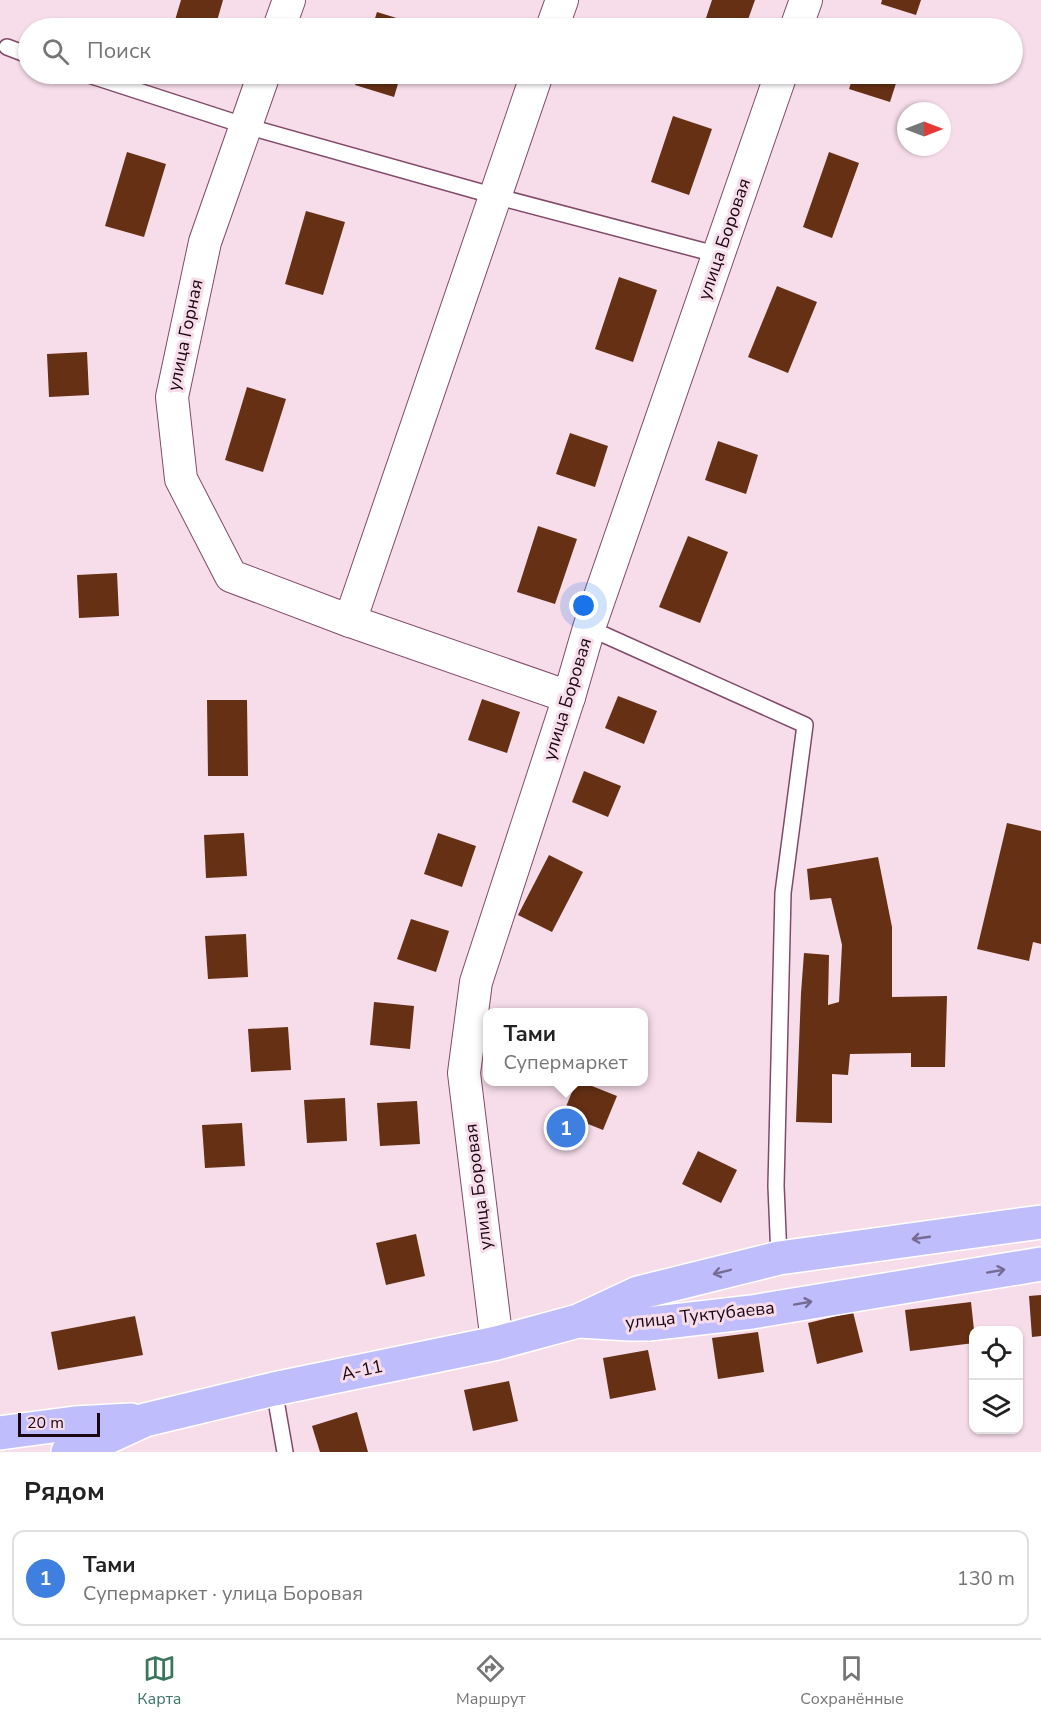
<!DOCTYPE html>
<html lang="ru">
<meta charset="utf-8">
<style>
body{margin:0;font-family:"Nunito Sans",sans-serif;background:#f6f6f6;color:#222}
.controls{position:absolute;right:18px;bottom:18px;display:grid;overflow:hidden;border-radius:12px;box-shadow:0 2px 4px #0004}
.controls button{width:54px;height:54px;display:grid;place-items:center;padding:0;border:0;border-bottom:2px solid #e0e0e0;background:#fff;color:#222;font:30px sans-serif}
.compass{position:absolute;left:897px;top:102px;width:54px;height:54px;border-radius:50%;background:#fff;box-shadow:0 2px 4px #0004;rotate:90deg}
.scale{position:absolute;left:18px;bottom:15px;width:82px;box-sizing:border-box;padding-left:6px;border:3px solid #1b0612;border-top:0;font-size:16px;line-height:21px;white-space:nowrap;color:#1b0612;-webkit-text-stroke:4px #f7ddea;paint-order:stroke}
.you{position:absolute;left:584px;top:606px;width:21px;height:21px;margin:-15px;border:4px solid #fff;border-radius:50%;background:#1a73e8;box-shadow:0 0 0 9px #1a73e833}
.badge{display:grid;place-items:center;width:39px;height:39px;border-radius:50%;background:#3b755f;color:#fff;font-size:20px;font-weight:700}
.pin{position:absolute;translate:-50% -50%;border:3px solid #fff;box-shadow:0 2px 6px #0006}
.popup{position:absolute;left:483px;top:1008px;width:165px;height:78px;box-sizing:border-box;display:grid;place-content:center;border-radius:12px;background:#fff;filter:drop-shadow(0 2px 4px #0005);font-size:20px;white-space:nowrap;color:#767676}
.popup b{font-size:22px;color:#222}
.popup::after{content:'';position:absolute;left:50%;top:100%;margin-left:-12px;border:12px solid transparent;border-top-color:#fff}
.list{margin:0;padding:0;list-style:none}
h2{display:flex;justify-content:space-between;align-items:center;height:78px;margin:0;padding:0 24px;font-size:26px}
h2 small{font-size:20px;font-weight:400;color:#767676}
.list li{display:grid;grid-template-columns:39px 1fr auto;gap:18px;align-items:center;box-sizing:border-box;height:96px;margin:0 12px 12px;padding:0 12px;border:2px solid #e0e0e0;border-radius:12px}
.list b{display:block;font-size:22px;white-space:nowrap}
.list p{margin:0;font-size:20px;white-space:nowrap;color:#767676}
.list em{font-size:20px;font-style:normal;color:#767676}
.icon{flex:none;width:33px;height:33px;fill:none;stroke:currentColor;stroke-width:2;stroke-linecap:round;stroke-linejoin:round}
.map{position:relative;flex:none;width:1041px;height:1452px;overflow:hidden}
.search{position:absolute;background:#fff;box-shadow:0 2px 4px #0004;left:18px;right:18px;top:18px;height:66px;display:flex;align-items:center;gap:15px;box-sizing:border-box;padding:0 21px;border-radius:33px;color:#767676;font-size:22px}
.sheet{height:186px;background:#fff}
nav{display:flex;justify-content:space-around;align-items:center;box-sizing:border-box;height:84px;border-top:2px solid #e0e0e0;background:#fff;font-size:16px;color:#767676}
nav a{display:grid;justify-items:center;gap:3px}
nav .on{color:#3b755f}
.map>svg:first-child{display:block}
.building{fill:#653014}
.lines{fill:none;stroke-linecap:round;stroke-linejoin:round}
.lane-casing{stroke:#824a69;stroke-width:18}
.street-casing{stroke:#824a69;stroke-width:34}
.highway-casing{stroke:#fff;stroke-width:36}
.lane{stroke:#fff;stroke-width:15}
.street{stroke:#fff;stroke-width:32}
.highway{stroke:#c0bdfc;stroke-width:33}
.oneway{stroke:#766b93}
.labels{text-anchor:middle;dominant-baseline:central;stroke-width:6;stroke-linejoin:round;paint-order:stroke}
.street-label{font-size:18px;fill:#1b0612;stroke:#f7ddea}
</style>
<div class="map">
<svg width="1041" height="1452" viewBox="0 0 1041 1452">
<rect width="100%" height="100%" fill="#f7ddea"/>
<g class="building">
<path d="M 181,0 L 223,0 L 215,28 L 178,28 L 173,27 Z"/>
<path d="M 712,0 L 755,0 L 745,28 L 703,27 Z"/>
<path d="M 882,0 L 921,0 L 916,15 L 881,4 Z"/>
<path d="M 377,12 L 416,24 L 415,28 L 372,28 Z"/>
<path d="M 359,74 L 401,74 L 394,97 L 355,85 Z"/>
<path d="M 854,74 L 899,74 L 890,102 L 849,89 Z"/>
<path d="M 673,116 L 712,129 L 689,195 L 651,182 Z"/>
<path d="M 127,152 L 166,164 L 144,237 L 105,226 Z"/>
<path d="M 829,152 L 859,163 L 832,238 L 803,227 Z"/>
<path d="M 306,211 L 345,222 L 323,295 L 285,284 Z"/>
<path d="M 619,277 L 657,290 L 633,362 L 595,349 Z"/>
<path d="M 777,286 L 817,302 L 788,373 L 748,357 Z"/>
<path d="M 87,352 L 89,395 L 49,397 L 47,354 Z"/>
<path d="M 247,387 L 286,399 L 263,472 L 225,460 Z"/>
<path d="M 570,433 L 608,446 L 595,487 L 556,474 Z"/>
<path d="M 718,441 L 758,455 L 746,494 L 705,480 Z"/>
<path d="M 538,526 L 577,539 L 555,604 L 517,592 Z"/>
<path d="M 688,536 L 728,552 L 700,623 L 659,607 Z"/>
<path d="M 117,573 L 119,616 L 79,618 L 77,575 Z"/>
<path d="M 618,696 L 657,711 L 644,744 L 605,728 Z"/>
<path d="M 482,699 L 520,712 L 507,753 L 468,740 Z"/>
<path d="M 207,700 L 247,700 L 248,776 L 208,776 Z"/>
<path d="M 584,771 L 621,786 L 608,817 L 572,802 Z"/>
<path d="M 1007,823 L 1041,831 L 1041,944 L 1033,942 L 1029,961 L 977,949 Z"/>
<path d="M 244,833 L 247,876 L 206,878 L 204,835 Z"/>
<path d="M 438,833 L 476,846 L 462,887 L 424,874 Z"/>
<path d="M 549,855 L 583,872 L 552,932 L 518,915 Z"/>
<path d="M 878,857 L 892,927 L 892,997 L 947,996 L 945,1067 L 911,1067 L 911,1053 L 850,1054 L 848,1075 L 832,1074 L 832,1123 L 796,1122 L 801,993 L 804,953 L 829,955 L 828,1005 L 839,1002 L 842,945 L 831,898 L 810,900 L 807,869 Z"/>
<path d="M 411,919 L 449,931 L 436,972 L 397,959 Z"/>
<path d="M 246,934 L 248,977 L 208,979 L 205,936 Z"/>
<path d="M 374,1002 L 414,1006 L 410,1049 L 370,1045 Z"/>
<path d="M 288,1027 L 291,1070 L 251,1072 L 248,1029 Z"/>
<path d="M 576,1082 L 582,1082 L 617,1096 L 603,1130 L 563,1114 Z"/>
<path d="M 345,1098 L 347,1141 L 307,1143 L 304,1100 Z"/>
<path d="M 417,1101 L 420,1144 L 380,1146 L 377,1103 Z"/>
<path d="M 242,1123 L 245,1166 L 205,1168 L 202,1125 Z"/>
<path d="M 698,1151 L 737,1170 L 721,1203 L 682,1184 Z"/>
<path d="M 416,1234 L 425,1276 L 386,1285 L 376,1243 Z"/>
<path d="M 1041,1295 L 1041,1336 L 1032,1337 L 1029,1296 Z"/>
<path d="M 971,1302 L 974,1330 L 974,1343 L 910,1351 L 905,1310 Z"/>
<path d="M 853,1312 L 863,1352 L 817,1364 L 808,1323 Z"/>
<path d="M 135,1316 L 143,1355 L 58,1370 L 51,1332 Z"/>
<path d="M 758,1332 L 764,1372 L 718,1379 L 712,1338 Z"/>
<path d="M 648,1350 L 656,1390 L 610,1399 L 603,1358 Z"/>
<path d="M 509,1381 L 518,1421 L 473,1431 L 464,1390 Z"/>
<path d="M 357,1412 L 368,1452 L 320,1452 L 312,1426 Z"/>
</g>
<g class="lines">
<defs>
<g id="lane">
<path d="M 7,47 L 28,55"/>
<path d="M 86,74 L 246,126 L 495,196 L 719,255"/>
<path d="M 589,628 L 805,725 L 783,893 L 776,1186 L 779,1258"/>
<path d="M 274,1389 L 285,1452"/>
</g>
<g id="street">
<path d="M 279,28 L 289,0"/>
<path d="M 552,28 L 562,0"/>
<path d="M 796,28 L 806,0"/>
<path d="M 264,74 L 205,242 L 172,397 L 181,479 L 231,576 L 350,621 L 569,697"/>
<path d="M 350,621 L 537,74"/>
<path d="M 497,1343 L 464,1073 L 476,982 L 569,697 L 589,628 L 781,74"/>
</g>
<g id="highway">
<path d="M 580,1321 L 629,1324 L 648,1324 L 752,1312 L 1041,1264"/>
<path d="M 0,1433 L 75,1423 L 131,1420"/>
<path d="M 68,1452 L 97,1442 L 145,1420 L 274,1389 L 497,1343 L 578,1321 L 638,1293 L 779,1258 L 1041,1222"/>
</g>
</defs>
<use href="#lane" class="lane-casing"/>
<use href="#street" class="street-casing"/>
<use href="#highway" class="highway-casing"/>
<use href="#lane" class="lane"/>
<use href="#street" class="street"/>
<use href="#highway" class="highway"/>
</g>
<defs><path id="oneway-shaft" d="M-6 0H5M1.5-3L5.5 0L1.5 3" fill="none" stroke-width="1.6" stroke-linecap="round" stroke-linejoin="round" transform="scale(1.5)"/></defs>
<g class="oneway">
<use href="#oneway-shaft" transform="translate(921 1238) rotate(172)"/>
<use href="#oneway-shaft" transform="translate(996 1271) rotate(-10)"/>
<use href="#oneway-shaft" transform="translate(722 1272) rotate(166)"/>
<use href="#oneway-shaft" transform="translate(803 1303) rotate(-10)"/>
</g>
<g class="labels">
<g class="street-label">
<text transform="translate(724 239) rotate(-71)">улица Боровая</text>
<text transform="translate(185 335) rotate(-78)">улица Горная</text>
<text transform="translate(567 699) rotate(-73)">улица Боровая</text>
<text transform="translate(478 1187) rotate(-97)">улица Боровая</text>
<text transform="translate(700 1315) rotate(-6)">улица Туктубаева</text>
<text transform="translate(362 1370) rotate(-12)">А-11</text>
</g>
</g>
</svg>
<div class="controls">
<button><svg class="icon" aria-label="locate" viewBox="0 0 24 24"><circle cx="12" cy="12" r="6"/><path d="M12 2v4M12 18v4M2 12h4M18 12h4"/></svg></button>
<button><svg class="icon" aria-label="layers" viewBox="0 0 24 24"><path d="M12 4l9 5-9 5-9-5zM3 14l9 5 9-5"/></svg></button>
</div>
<svg class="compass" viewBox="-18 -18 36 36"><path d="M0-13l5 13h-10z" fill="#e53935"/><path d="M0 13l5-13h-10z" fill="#767676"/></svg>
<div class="scale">20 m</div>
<div class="you"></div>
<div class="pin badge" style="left:566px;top:1128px;background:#3f7fe0">1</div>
<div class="popup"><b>Тами</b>Супермаркет</div>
<div class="search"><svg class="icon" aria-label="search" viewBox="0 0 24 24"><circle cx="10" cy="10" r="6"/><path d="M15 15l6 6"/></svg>Поиск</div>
</div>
<section class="sheet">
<h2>Рядом<small></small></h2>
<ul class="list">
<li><span class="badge" style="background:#3f7fe0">1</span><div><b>Тами</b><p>Супермаркет · улица Боровая</p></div><em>130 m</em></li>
</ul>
</section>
<nav>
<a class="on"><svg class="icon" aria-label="map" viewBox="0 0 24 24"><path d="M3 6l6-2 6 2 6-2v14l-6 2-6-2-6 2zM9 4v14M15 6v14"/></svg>Карта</a>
<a><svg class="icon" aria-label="directions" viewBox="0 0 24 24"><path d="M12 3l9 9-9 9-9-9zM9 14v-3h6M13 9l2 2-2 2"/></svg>Маршрут</a>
<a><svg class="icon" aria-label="saved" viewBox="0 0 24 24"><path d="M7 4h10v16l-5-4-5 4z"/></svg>Сохранённые</a>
</nav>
